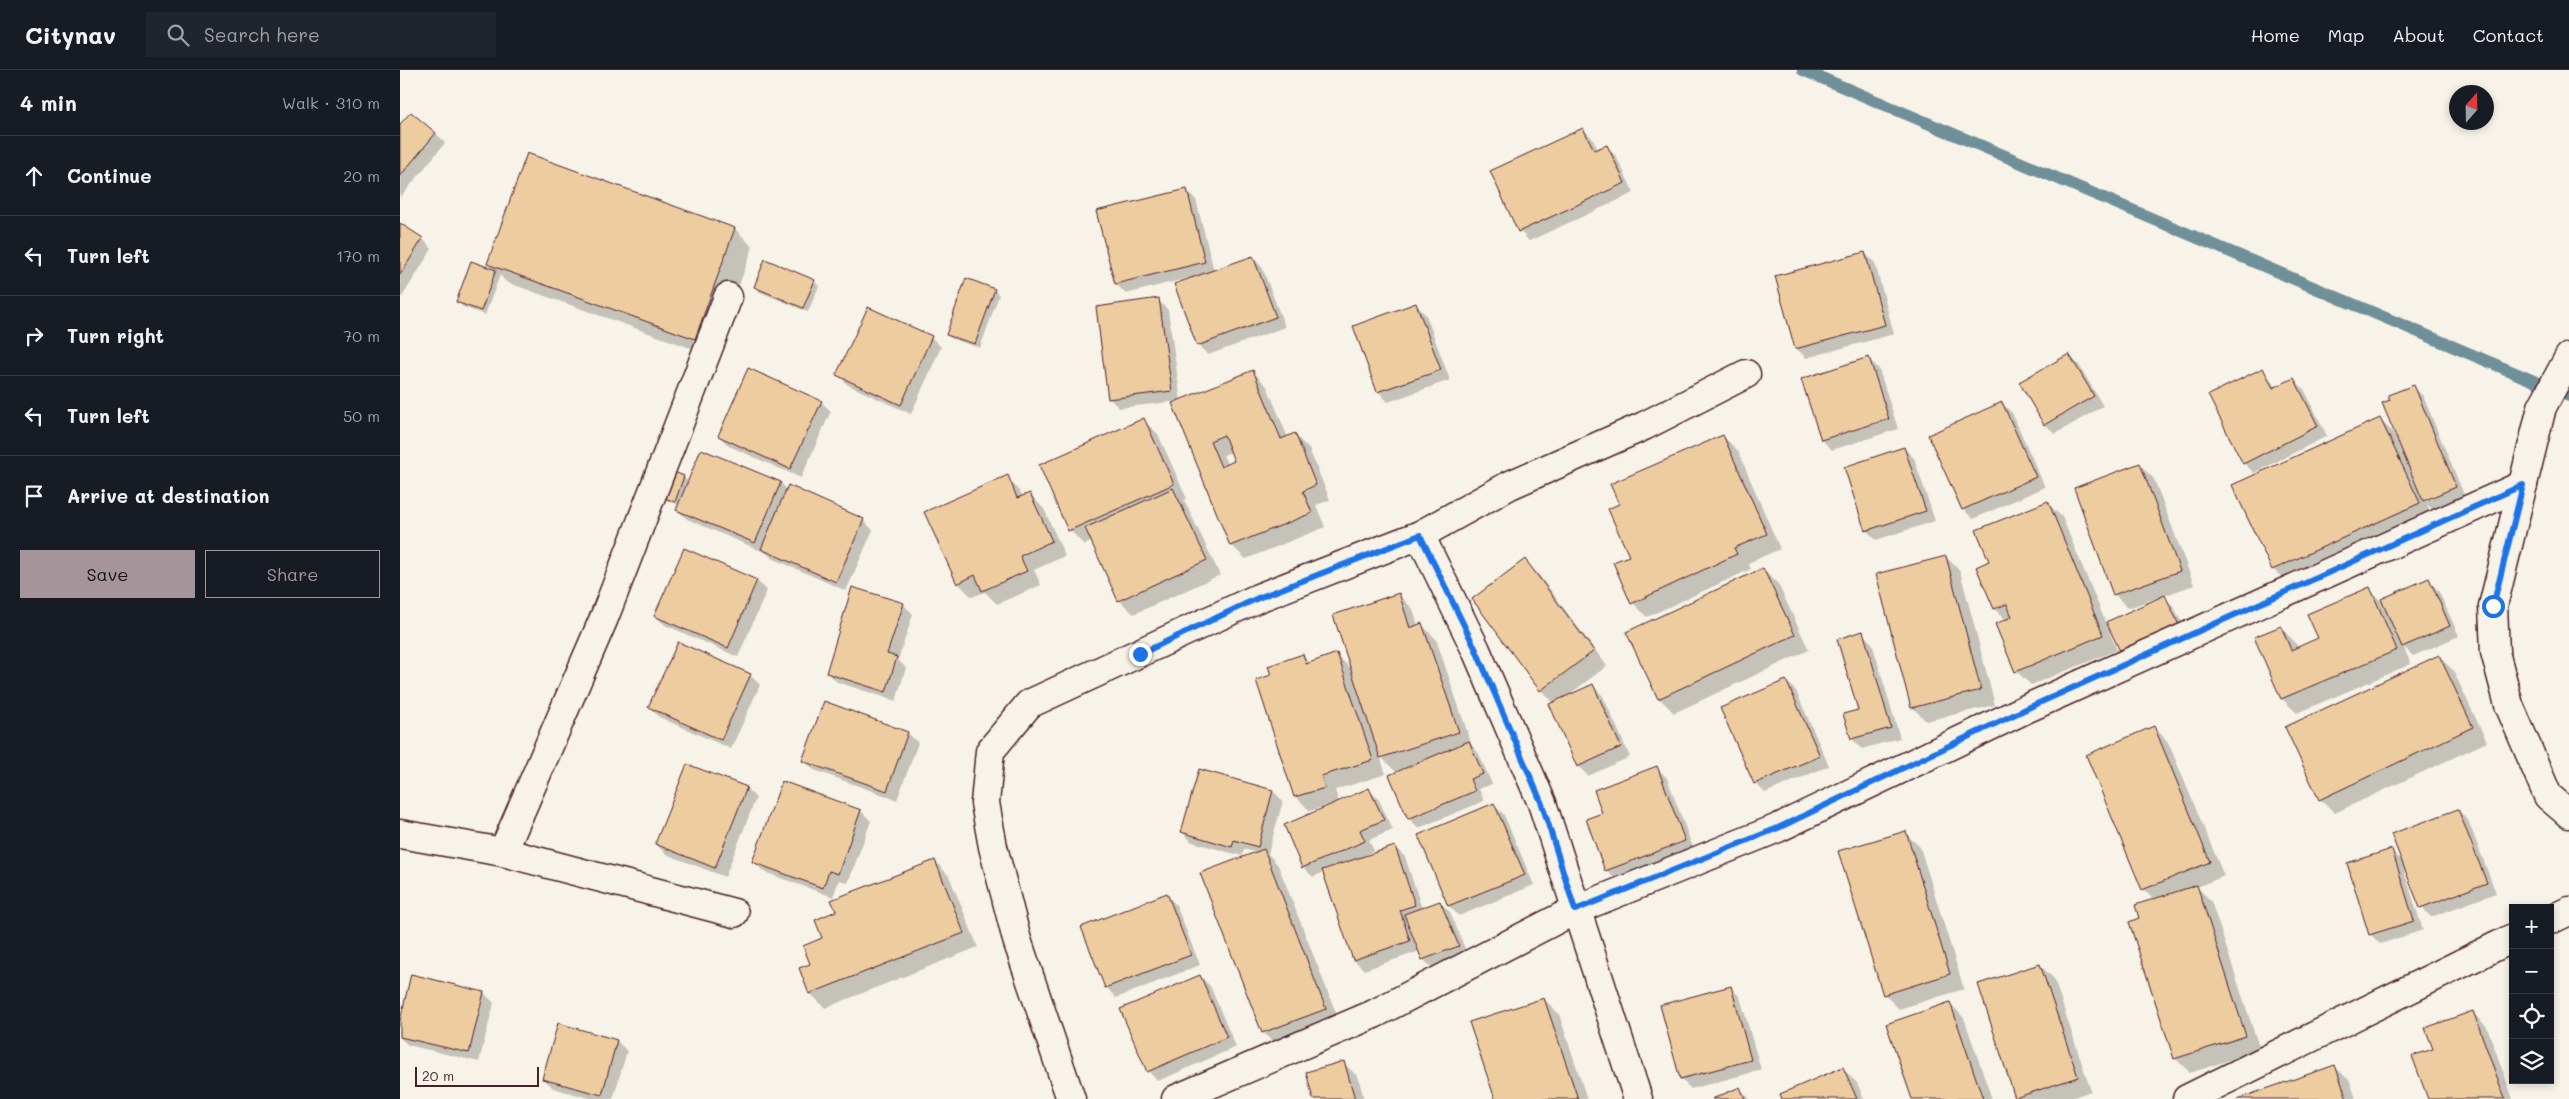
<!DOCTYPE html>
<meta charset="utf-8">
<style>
body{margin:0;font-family:Mali,sans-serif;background:#20242c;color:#f1f3f6}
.controls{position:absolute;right:15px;bottom:15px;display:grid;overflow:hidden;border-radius:0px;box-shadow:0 2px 8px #0003}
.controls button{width:45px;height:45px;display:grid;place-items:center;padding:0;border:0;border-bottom:1px solid #363941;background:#171b24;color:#f1f3f6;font:25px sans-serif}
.compass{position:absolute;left:2049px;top:15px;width:45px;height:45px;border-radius:50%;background:#171b24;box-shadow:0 2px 8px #0003;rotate:20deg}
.scale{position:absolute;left:15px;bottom:12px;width:124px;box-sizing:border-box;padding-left:5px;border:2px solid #4a1f2b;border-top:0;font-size:14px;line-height:18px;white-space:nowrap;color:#4a1f2b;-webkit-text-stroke:4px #f7f3e8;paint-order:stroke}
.stop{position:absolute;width:15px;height:15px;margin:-11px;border:4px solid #1a73e8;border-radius:50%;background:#fff}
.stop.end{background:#1a73e8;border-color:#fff;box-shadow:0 1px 5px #0008}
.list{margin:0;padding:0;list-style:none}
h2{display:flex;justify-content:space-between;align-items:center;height:65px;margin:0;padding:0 20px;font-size:21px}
h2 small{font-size:16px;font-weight:400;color:#9ea1a6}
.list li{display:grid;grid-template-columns:32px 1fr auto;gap:15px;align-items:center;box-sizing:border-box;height:80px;padding:0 20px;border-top:1px solid #363941}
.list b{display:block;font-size:19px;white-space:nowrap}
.list em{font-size:16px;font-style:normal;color:#9ea1a6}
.actions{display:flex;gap:10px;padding:15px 20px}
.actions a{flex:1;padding:11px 0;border:1px solid #a6949b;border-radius:0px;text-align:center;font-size:18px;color:#a6949b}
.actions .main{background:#a6949b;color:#111}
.icon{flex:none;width:28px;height:28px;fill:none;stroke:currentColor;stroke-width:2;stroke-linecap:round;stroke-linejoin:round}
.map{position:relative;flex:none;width:2169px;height:1029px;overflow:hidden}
header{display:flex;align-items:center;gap:30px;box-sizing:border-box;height:70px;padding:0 25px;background:#171b24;border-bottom:1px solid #363941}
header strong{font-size:24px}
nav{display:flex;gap:28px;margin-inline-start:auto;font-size:18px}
.search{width:350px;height:45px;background:#20242c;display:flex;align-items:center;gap:12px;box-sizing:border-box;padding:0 18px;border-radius:0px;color:#9ea1a6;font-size:19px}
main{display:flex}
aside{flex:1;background:#171b24}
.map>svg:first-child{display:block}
.shadow{fill:#0003;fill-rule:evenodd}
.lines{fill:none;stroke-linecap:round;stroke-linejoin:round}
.stream{stroke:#709099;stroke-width:12}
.building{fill:#edcda0;stroke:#4a1f2b;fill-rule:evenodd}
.street-casing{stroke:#4a1f2b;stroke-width:31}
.street{stroke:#f7f3e8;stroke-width:28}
.route{stroke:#1a73e8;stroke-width:6}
</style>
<header>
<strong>Citynav</strong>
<div class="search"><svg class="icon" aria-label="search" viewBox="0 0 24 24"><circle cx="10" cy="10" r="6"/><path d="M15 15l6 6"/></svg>Search here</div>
<nav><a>Home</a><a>Map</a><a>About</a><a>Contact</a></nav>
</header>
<main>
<aside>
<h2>4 min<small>Walk · 310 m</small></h2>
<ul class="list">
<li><svg class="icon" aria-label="ahead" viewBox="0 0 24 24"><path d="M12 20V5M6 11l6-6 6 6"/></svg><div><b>Continue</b></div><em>20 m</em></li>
<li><svg class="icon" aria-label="left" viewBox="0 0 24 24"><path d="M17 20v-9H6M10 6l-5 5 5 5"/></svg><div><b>Turn left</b></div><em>170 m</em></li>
<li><svg class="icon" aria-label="right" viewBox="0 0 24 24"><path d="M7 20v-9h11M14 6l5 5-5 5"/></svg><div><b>Turn right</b></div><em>70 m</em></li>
<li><svg class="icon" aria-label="left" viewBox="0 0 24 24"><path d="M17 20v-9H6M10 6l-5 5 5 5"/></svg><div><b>Turn left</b></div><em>50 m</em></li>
<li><svg class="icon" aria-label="arrive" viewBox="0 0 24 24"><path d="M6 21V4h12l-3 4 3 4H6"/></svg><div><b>Arrive at destination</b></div></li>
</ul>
<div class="actions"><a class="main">Save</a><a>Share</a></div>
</aside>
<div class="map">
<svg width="2169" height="1029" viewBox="0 0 2169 1029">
<rect width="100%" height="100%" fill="#f7f3e8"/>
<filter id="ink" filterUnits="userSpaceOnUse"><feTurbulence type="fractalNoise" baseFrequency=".02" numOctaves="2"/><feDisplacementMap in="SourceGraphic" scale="10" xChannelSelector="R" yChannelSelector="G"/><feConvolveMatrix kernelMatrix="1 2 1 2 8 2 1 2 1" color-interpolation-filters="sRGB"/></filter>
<g filter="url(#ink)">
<g class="shadow">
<path d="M 0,56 L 36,63 L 45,73 L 0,128 Z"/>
<path d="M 1183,59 L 1193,69 L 1198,80 L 1206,76 L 1216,86 L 1234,123 L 1129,171 L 1120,161 Z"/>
<path d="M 127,85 L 335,159 L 353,177 L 313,286 L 106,212 L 100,205 L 85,245 L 63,237 L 58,232 L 72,193 L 96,202 L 88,194 Z"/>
<path d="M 786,120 L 796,130 L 814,201 L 852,187 L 862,197 L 885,257 L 808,285 L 798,275 L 788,208 L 726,224 L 716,214 Z"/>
<path d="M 0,155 L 23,169 L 32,179 L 2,227 L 0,225 Z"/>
<path d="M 1465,183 L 1475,193 L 1494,264 L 1406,288 L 1396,278 Z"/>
<path d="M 414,211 L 419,216 L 408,242 L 360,222 L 355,217 Z"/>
<path d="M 594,220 L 599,225 L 580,278 L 552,269 L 547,264 Z"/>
<path d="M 758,230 L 768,240 L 781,331 L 853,302 L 867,316 L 888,368 L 895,365 L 909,379 L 930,430 L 916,435 L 925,457 L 846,489 L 831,475 L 778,331 L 719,338 L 709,328 ZM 832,382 L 836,392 L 828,395 L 823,385 Z"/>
<path d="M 1016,235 L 1026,245 L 1050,310 L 988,332 L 979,322 L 955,257 Z"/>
<path d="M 468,239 L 531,267 L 541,277 L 511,344 L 448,315 L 438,305 Z"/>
<path d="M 1669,285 L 1679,295 L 1703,336 L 1655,364 L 1645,354 L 1621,313 Z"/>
<path d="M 1469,289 L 1479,299 L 1498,359 L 1432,380 L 1422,370 Z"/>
<path d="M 1863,299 L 1877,318 L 1894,309 L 1904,319 L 1927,366 L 1854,403 L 1844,393 Z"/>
<path d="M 2013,316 L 2023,326 L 2065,427 L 2034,441 L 2027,434 L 2033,448 L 1888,514 L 1873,499 L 1980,349 L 1997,367 Z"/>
<path d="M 421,332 L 431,341 L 401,408 L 329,376 L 319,366 Z"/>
<path d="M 1602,333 L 1612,343 L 1645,417 L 1573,449 L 1563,439 Z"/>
<path d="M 743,350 L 758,364 L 787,429 L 784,430 L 820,505 L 734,544 L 719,530 L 692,471 L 684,475 L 670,460 Z"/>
<path d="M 1323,366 L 1338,381 L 1380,479 L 1348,493 L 1351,499 L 1247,547 L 1233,533 L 1230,486 Z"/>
<path d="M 1504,378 L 1514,388 L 1535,451 L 1476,470 L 1466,460 Z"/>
<path d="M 302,380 L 381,413 L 387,420 L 463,450 L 473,460 L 446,521 L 372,488 L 366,483 L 287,449 L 277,440 L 279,435 L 268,431 L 264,427 L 283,407 L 289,412 Z"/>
<path d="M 1740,395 L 1754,409 L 1794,515 L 1763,526 L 1774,537 L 1788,565 L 1731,590 L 1722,580 L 1708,553 L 1758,530 L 1757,528 L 1728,538 L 1714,524 Z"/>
<path d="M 607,407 L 624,427 L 630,424 L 644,439 L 665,486 L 634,500 L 641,515 L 597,534 L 585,522 L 572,527 L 558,513 Z"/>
<path d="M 1647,433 L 1662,447 L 1717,580 L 1631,615 L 1616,601 L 1606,550 L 1595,539 L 1591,492 Z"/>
<path d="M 1546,487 L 1560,501 L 1595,635 L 1526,651 L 1512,637 Z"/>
<path d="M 1125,491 L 1139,505 L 1207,596 L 1167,626 L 1193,616 L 1203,626 L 1230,687 L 1188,706 L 1178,696 L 1154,633 L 1141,620 L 1073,530 Z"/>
<path d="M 1363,499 L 1378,514 L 1409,580 L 1274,643 L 1259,628 L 1228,562 Z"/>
<path d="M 2028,510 L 2038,520 L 2059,566 L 2013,586 L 2003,576 L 2011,594 L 1897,643 L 1882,629 L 1856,568 L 1881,558 L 1895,572 L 1898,578 L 1920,569 L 1969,519 L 1981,531 Z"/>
<path d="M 357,511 L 367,520 L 338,587 L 265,555 L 255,546 Z"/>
<path d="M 998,524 L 1013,539 L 1018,556 L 1022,555 L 1036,569 L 1072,676 L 1078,682 L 1092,714 L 1079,719 L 1084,731 L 1019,758 L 1009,749 L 991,706 L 1004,700 L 1003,699 L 995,701 L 980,686 L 986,704 L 935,720 L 939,733 L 969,720 L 979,730 L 993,760 L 969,770 L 974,781 L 965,785 L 966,787 L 995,777 L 1005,787 L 1022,839 L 1040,832 L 1050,842 L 1068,886 L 1033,899 L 1023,889 L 1020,881 L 964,900 L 954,890 L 924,802 L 913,807 L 903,797 L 931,736 L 931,734 L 910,741 L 896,727 L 857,610 L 873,606 L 903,586 L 911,594 L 937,585 L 952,600 Z"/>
<path d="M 503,534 L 513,544 L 498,590 L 506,598 L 496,631 L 437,612 L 427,602 Z"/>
<path d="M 1462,563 L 1472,573 L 1500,668 L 1462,679 L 1452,669 L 1445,645 L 1459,641 Z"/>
<path d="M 2038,586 L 2053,600 L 2087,672 L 1935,743 L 1920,729 Z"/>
<path d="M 350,605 L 360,615 L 331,679 L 259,647 L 249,637 Z"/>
<path d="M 1386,611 L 1396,621 L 1429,696 L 1365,723 L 1355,713 Z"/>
<path d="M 425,633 L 508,663 L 518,673 L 497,730 L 414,700 L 404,690 Z"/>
<path d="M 1754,657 L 1768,672 L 1824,806 L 1797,817 L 1811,831 L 1860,980 L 1790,1003 L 1775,988 L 1741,849 L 1754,830 L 1743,819 Z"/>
<path d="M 1257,698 L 1267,708 L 1294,781 L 1216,810 L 1206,800 Z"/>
<path d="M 346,718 L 356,728 L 325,807 L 266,784 L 256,774 Z"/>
<path d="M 873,721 L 883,731 L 868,784 L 878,795 L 940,953 L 878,977 L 863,962 L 857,783 L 844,779 L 842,786 L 792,772 L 782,762 Z"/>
<path d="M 1094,735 L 1104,745 L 1134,815 L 1059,846 L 1049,836 L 1020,766 Z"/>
<path d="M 2058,740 L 2068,750 L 2096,823 L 2031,847 L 2021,837 L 2007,800 L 2004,801 L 2023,860 L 1980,874 L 1970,864 L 1991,781 L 2004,793 Z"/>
<path d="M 461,741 L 471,751 L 448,813 L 439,810 L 433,827 L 364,802 L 354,792 Z"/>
<path d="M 1505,763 L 1520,777 L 1564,919 L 1499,939 L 1484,924 Z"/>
<path d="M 535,791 L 549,806 L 578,877 L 425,938 L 410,923 L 424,869 L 438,842 Z"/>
<path d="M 767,825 L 776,835 L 800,895 L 716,928 L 707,918 L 682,858 Z"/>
<path d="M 1640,895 L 1654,909 L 1691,1021 L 1668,1029 L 1618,1029 L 1616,1027 Z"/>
<path d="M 800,906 L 810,916 L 836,977 L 758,1011 L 748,1001 Z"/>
<path d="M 1330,917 L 1340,927 L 1361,1000 L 1291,1019 L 1281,1009 Z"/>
<path d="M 84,923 L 94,933 L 79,992 L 8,975 L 0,968 L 0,957 Z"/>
<path d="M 1144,929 L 1159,944 L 1187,1029 L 1096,1029 Z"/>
<path d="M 1550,933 L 1564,948 L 1592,1029 L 1513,1029 Z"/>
<path d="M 2072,942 L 2087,957 L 2113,1029 L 2029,1029 L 2034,979 Z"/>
<path d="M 158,955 L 217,971 L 227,981 L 213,1029 L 192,1029 L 153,1018 L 143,1008 Z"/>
<path d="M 944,993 L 958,1007 L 964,1029 L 915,1029 Z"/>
<path d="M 1935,997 L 1950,1011 L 1956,1029 L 1841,1029 Z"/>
<path d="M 1443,999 L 1457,1013 L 1464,1029 L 1383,1029 Z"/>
<path d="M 1340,1019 L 1350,1029 L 1315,1029 Z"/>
</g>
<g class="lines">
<path class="stream" d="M 1403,0 L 2169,326"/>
</g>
<g class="building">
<path d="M 11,42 L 36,63 L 0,106 L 0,54 Z"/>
<path d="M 1183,58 L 1194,80 L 1207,75 L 1225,113 L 1118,162 L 1090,101 Z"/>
<path d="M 127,83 L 335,158 L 295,269 L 87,194 Z"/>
<path d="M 787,119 L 805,192 L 715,214 L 696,141 Z"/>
<path d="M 0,153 L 23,168 L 0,205 Z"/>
<path d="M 1465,182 L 1485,255 L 1395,279 L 1375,206 Z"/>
<path d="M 853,186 L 876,247 L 797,276 L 774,214 Z"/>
<path d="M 365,189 L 415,210 L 403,238 L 354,217 Z"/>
<path d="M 71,191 L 96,200 L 81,241 L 56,232 Z"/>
<path d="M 566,208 L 595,219 L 575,274 L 546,265 Z"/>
<path d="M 759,228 L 772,321 L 708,329 L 696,237 Z"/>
<path d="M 1016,233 L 1041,300 L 977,322 L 953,256 Z"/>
<path d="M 468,237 L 532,266 L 501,335 L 436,305 Z"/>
<path d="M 1669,284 L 1694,326 L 1644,355 L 1619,312 Z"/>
<path d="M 1469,287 L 1489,349 L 1421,370 L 1401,309 Z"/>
<path d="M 348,298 L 422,331 L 390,399 L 318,366 Z"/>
<path d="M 1863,298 L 1873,318 L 1894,308 L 1918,356 L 1843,394 L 1808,325 Z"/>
<path d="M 853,300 L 881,369 L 895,363 L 916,415 L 903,421 L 912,443 L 830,476 L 772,333 ZM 824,365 L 834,391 L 821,397 L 810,371 Z"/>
<path d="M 2014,315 L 2056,417 L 2023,431 L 1982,333 L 1990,330 L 1988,325 Z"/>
<path d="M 1602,332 L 1636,407 L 1562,440 L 1528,365 Z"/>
<path d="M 744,348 L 774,414 L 668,461 L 639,395 Z"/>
<path d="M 1980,348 L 2020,433 L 1872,500 L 1832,415 Z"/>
<path d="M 1323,365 L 1367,464 L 1334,478 L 1337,484 L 1231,534 L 1213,492 L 1229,486 L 1208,439 L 1219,434 L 1210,414 Z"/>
<path d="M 1504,377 L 1526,441 L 1465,461 L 1444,397 Z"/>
<path d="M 301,379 L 381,412 L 355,473 L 276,440 Z"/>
<path d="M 1740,393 L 1780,501 L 1713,525 L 1674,418 Z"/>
<path d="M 272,401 L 284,406 L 275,432 L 262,427 Z"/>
<path d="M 608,405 L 617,428 L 630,423 L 652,471 L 620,486 L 627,501 L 582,521 L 575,505 L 557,514 L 524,442 Z"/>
<path d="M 388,415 L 464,449 L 436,512 L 361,479 Z"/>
<path d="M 773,418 L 807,490 L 718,531 L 685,458 Z"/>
<path d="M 1648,431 L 1703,565 L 1615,602 L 1595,554 L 1612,547 L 1607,534 L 1594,539 L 1576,497 L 1589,491 L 1576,460 Z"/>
<path d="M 284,478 L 357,510 L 328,578 L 254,546 Z"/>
<path d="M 1546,486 L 1581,620 L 1511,638 L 1476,504 Z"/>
<path d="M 1125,489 L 1194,581 L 1140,621 L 1072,529 Z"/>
<path d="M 1363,498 L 1395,565 L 1258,629 L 1226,562 Z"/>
<path d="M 2029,508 L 2050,556 L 2002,577 L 1981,529 Z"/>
<path d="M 452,517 L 504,533 L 487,584 L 497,587 L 486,622 L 426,603 Z"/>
<path d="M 1970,517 L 1997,580 L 1881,629 L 1854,567 L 1881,556 L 1891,580 L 1918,568 L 1907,544 Z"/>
<path d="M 999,523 L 1010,558 L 1022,553 L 1059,662 L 980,688 L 933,545 Z"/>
<path d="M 1765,525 L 1779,555 L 1720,581 L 1706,552 Z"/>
<path d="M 1463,561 L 1491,658 L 1451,669 L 1443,644 L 1458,640 L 1437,569 Z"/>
<path d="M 278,572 L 351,604 L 321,670 L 248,637 Z"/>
<path d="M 937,583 L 973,690 L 921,706 L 925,718 L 894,727 L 856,610 L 871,605 L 868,596 L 903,584 L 906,594 Z"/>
<path d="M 2039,585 L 2073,657 L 1919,730 L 1885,657 Z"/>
<path d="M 1386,610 L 1420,686 L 1354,714 L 1320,638 Z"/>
<path d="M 1193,614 L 1221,677 L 1177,697 L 1149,634 Z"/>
<path d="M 424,631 L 508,662 L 487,721 L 402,691 Z"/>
<path d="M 1754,656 L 1810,792 L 1742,820 L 1686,685 Z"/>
<path d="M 1069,671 L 1083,704 L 1070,709 L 1075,721 L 1008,749 L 989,705 Z"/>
<path d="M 287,694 L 347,717 L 315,798 L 255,774 Z"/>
<path d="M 1257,696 L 1285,771 L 1205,801 L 1186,749 L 1202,743 L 1194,720 Z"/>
<path d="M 799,699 L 873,720 L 858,777 L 834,770 L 832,777 L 781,762 Z"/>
<path d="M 382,711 L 461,740 L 438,804 L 429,801 L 423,818 L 352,792 Z"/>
<path d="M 969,718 L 984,750 L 960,760 L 965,771 L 902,798 L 884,755 Z"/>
<path d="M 1094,733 L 1125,805 L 1048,836 L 1018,765 Z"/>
<path d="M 2058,739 L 2087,813 L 2020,838 L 1991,764 Z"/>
<path d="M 1506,761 L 1550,904 L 1483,925 L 1438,781 Z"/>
<path d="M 995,776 L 1015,835 L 1000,840 L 1010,871 L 953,890 L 922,800 Z"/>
<path d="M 864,779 L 926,939 L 862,963 L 800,803 Z"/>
<path d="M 1992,779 L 2014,851 L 1969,865 L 1947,793 Z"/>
<path d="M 535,790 L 564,863 L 409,924 L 399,898 L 410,894 L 403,876 L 422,868 L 415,850 L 436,841 L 431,830 Z"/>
<path d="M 1797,815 L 1846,966 L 1774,989 L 1729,852 L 1739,848 L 1735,835 Z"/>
<path d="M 767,823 L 791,885 L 705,918 L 681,857 Z"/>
<path d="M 1040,831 L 1059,876 L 1022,890 L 1004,844 Z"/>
<path d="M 1640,894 L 1678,1007 L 1615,1028 L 1578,914 Z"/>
<path d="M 11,904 L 84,922 L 69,983 L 0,967 L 0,951 Z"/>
<path d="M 800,905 L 827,967 L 747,1002 L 720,939 Z"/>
<path d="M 1331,916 L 1351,990 L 1280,1009 L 1260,935 Z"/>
<path d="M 1144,928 L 1178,1029 L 1095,1029 L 1069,952 Z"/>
<path d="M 1550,932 L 1583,1029 L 1512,1029 L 1486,954 Z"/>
<path d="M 2073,941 L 2105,1029 L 2028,1029 L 2012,986 L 2033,979 L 2025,958 Z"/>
<path d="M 158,953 L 217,970 L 202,1025 L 142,1009 Z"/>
<path d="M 944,991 L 955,1029 L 913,1029 L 906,1002 Z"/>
<path d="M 1935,995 L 1947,1029 L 1837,1029 Z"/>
<path d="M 1443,997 L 1457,1029 L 1382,1029 L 1380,1024 Z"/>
<path d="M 1340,1017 L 1345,1029 L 1312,1029 Z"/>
</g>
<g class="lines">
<defs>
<g id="street">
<path d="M 2169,287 L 2142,337 L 2093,536 L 2095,582 L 2109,635 L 2148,726 L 2169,744"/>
<path d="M 1020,465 L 1076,580 L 1142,733 L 1238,1029"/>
<path d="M 0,764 L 103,782 L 334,843"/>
<path d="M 103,782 L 204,548 L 328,227"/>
<path d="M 2150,850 L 2169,841"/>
<path d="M 671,1029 L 617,870 L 593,777 L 585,733 L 590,681 L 629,634 L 858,528 L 1020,465 L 1110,415 L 1244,356 L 1346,304"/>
<path d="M 776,1029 L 974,944 L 1175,840 L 1378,758 L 1630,637 L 2123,415"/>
<path d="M 1787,1029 L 2113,868"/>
</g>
</defs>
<use href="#street" class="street-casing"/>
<use href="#street" class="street"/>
</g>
</g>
<g class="lines" filter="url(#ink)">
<path class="route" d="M 740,584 L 858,528 L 1020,465 L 1076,580 L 1142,734 L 1175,840 L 1378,758 L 1630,637 L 2123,415 L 2093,536"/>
</g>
</svg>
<div class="controls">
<button>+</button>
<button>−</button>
<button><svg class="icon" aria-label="locate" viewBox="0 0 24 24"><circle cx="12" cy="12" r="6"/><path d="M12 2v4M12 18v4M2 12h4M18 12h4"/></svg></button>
<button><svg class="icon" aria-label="layers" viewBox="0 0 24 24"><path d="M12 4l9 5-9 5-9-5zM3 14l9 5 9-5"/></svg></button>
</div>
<svg class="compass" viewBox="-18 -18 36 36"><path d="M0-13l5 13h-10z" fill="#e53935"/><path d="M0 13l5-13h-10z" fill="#9ea1a6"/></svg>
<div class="scale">20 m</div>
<div class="stop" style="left:2093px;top:536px"></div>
<div class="stop end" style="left:740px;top:584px"></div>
</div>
</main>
